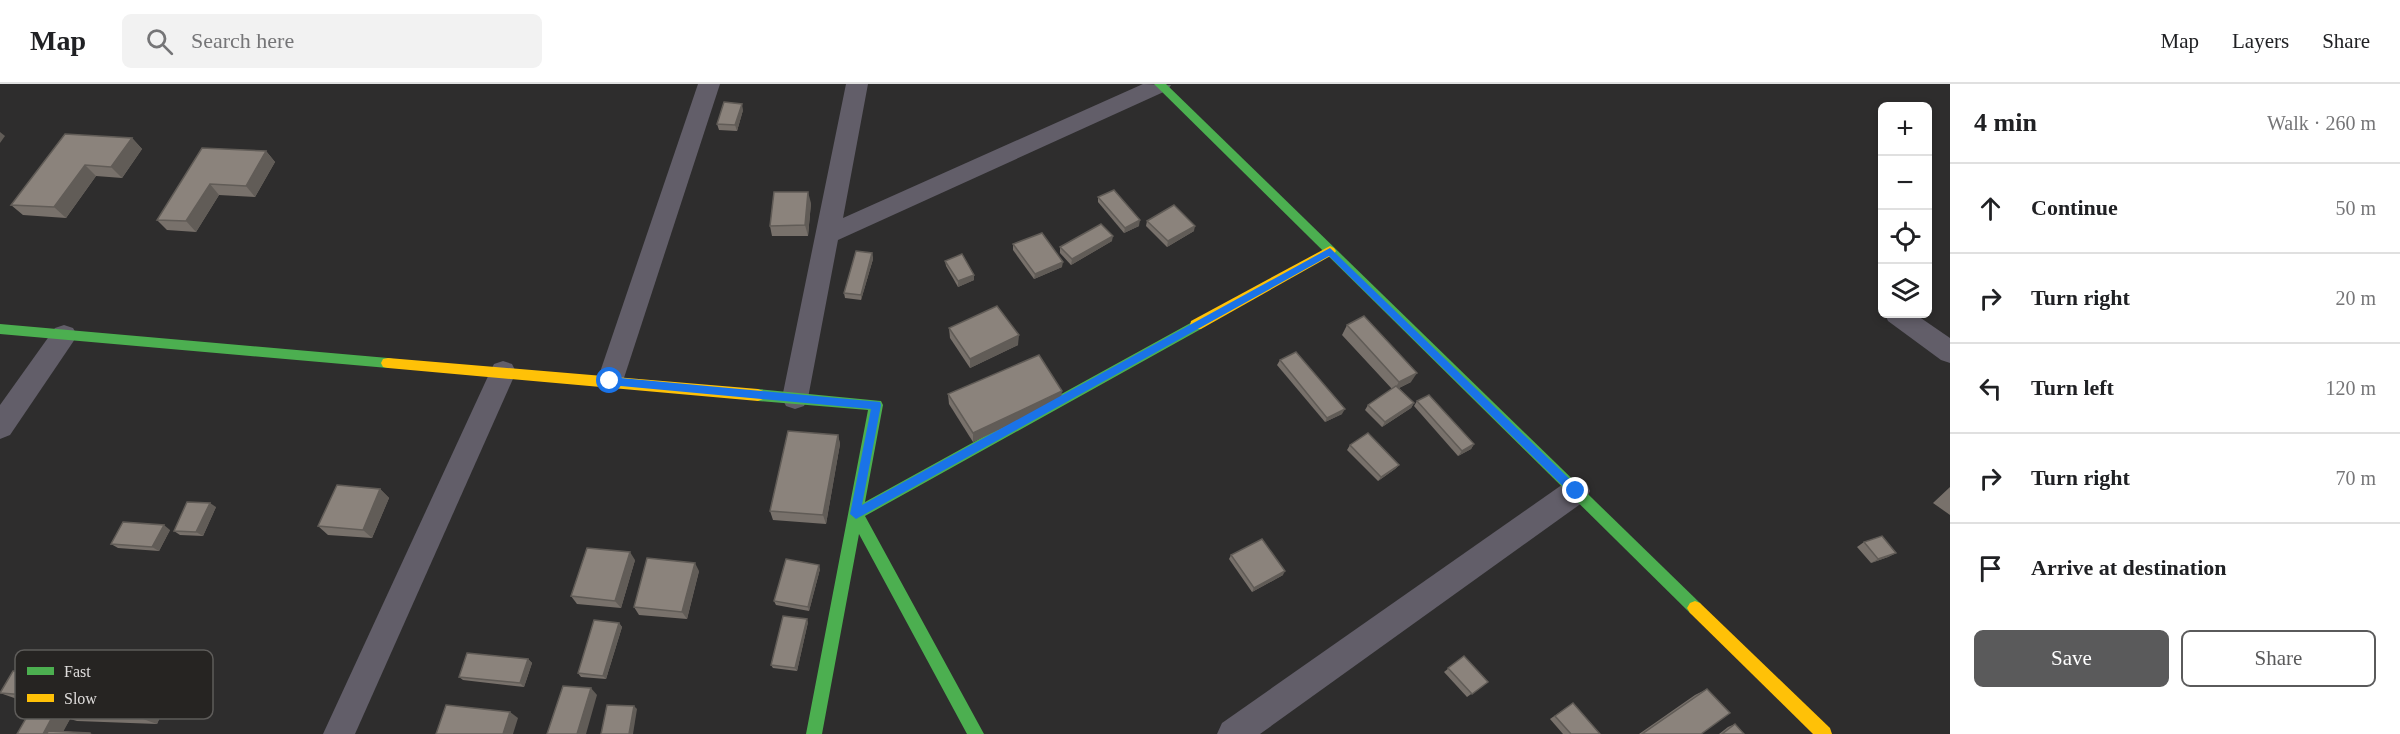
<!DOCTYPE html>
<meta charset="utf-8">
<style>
body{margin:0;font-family:"Times New Roman",serif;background:#f2f2f2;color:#202124}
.controls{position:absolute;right:18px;top:18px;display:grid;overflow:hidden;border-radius:9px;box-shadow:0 3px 9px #0003}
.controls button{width:54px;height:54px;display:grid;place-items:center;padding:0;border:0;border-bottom:2px solid #e0e0e0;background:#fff;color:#202124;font:30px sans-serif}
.stop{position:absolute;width:18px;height:18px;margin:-14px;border:4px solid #1a73e8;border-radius:50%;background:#fff}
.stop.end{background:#1a73e8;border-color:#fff;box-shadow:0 2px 6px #0008}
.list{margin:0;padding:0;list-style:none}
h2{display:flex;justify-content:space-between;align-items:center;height:78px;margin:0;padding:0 24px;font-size:26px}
h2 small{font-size:20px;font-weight:400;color:#757577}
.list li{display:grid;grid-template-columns:39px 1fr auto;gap:18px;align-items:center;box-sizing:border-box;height:90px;padding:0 24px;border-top:2px solid #e0e0e0}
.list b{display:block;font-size:22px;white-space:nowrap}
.list em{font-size:20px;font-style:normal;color:#757577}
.actions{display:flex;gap:12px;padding:18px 24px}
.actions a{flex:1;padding:14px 0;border:2px solid #5a5a5b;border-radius:9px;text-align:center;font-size:21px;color:#5a5a5b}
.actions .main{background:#5a5a5b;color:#fff}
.icon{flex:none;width:33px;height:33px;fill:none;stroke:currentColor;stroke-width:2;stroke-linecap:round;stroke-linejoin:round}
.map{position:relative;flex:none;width:1950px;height:650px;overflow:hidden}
header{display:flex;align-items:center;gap:36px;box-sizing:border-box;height:84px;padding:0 30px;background:#fff;border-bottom:2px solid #e0e0e0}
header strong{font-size:28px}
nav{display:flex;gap:33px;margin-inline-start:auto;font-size:21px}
.search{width:420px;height:54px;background:#f2f2f2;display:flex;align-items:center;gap:15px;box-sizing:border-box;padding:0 21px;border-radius:9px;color:#757577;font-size:22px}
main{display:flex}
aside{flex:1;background:#fff}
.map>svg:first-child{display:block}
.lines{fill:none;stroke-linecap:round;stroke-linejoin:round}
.street{fill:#625e69;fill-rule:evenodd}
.fast{fill:#4caf50;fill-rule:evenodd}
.slow{fill:#ffc107;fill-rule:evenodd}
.wall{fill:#78716b}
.shaded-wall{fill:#615c57}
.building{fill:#8b837c;stroke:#615c57;stroke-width:1.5}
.route{fill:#1a73e8}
.key{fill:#262422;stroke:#5e5c5a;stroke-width:1.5}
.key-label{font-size:16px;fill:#dfdddc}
</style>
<header>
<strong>Map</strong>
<div class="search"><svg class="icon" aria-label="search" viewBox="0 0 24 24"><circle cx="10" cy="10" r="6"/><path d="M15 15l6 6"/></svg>Search here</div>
<nav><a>Map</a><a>Layers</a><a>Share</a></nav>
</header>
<main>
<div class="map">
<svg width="1950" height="650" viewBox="0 0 1950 650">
<rect width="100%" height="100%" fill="#2e2d2d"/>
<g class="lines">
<g class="street">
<path d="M 698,0 L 720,0 L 623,297 L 619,305 L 610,308 L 601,305 L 597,297 Z"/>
<path d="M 846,0 L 868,0 L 843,134 L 1143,0 L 1171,1 L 1168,6 L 838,156 L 808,314 L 804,322 L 795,325 L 786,322 L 782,314 Z"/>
<path d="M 1885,230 L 1915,230 L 1950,254 L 1950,279 L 1941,276 L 1888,237 Z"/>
<path d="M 64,241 L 73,244 L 77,251 L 73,258 L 10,351 L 0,355 L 0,321 L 55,244 Z"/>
<path d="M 503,277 L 512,280 L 516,288 L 355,650 L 323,650 L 490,288 L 494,280 Z"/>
<path d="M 1576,394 L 1586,398 L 1590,407 L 1586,416 L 1260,650 L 1217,650 L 1222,639 L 1566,398 Z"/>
</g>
<g class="fast">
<path d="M 1154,0 L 1166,0 L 1700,519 L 1703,524 L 1700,529 L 1695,531 L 1690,529 Z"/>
<path d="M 1196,236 L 1202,241 L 1201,245 L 865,432 L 984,650 L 967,650 L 859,450 L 822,650 L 806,650 L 868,326 L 758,317 L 753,315 L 751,311 L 753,307 L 758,305 L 881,317 L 883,321 L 865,418 Z"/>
<path d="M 0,240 L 388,274 L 393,275 L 395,279 L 393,283 L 388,284 L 0,250 Z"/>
</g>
<g class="slow">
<path d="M 1330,162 L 1334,164 L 1336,167 L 1334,170 L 1201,245 L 1191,245 L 1190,241 L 1191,237 Z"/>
<path d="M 388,274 L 758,305 L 763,307 L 765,311 L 763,315 L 758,317 L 388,284 L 383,283 L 381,279 L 383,275 Z"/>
<path d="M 1695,517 L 1700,519 L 1830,644 L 1832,650 L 1813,650 L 1690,529 L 1687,524 L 1690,519 Z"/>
</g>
</g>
<g class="wall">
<path d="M 743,26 L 737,47 L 719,46 L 717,40 Z"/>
<path d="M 132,54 L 142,65 L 122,94 L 96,92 L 66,134 L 23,131 L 11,121 Z"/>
<path d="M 202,64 L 266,67 L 275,78 L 255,113 L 219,111 L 196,148 L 167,146 L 157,136 Z"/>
<path d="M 1098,113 L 1139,142 L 1124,149 L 1098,118 Z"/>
<path d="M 811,119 L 808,152 L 772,152 L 770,142 Z"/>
<path d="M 1147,137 L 1194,147 L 1167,163 L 1146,142 Z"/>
<path d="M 1112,157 L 1071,181 L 1060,169 L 1060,163 Z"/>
<path d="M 1013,160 L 1062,183 L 1034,195 L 1013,166 Z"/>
<path d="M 872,169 L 873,175 L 861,216 L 845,214 L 844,209 Z"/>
<path d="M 945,177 L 974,196 L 958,203 L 946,182 Z"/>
<path d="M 1347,241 L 1411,298 L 1399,304 L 1414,319 L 1411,324 L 1382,343 L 1365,326 L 1368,321 L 1392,305 L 1342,251 Z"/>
<path d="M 949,244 L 1018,261 L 970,284 L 950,254 Z"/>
<path d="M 1280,276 L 1342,330 L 1325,338 L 1277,281 Z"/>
<path d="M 948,310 L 1061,316 L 973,358 L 949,320 Z"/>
<path d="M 1417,317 L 1474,360 L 1471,365 L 1458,372 L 1414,322 Z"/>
<path d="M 838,351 L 840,360 L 826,440 L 773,436 L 770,427 Z"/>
<path d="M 1350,361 L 1399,381 L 1395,385 L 1378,397 L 1347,366 Z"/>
<path d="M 1950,403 L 1950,431 L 1933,419 Z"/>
<path d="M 380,405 L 389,414 L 372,454 L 328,451 L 318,442 Z"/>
<path d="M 216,423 L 203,452 L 180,451 L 174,447 Z"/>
<path d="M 170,446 L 159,467 L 118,464 L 111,460 Z"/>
<path d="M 1864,458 L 1896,469 L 1888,473 L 1871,479 L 1857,463 Z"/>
<path d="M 1231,471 L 1283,491 L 1252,508 L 1229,475 Z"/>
<path d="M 635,476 L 621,524 L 577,520 L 571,512 Z"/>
<path d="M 820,485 L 809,527 L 776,521 L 774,517 Z"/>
<path d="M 699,487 L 687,535 L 639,531 L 634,523 Z"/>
<path d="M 808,538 L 797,587 L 773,584 L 771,581 Z"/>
<path d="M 619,539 L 622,543 L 606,595 L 581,593 L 578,589 Z"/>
<path d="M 1464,572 L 1488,598 L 1467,613 L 1444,588 Z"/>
<path d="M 528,575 L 532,579 L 524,603 L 463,596 L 459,593 Z"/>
<path d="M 74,592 L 89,598 L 88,599 L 157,602 L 171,608 L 157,640 L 77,637 L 70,635 L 63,647 L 93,650 L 17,650 L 36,617 L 17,615 L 0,609 Z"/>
<path d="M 1707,605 L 1701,650 L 1639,650 L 1695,611 Z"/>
<path d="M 1567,623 L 1600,650 L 1563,650 L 1550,635 Z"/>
<path d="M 1735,640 L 1744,650 L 1719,650 L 1728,643 Z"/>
</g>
<g class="shaded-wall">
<path d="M 742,20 L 743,26 L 737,47 L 735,41 Z"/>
<path d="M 0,48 L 5,52 L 0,59 Z"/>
<path d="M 132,54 L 142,65 L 122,94 L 111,83 Z"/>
<path d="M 266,67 L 275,78 L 255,113 L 246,102 Z"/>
<path d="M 85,81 L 96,92 L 66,134 L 54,123 Z"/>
<path d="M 210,100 L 219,111 L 196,148 L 186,137 Z"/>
<path d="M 808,108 L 811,119 L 808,152 L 805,141 Z"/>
<path d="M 1140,136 L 1139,142 L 1124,149 L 1125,144 Z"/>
<path d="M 1195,142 L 1194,147 L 1167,163 L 1168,157 Z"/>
<path d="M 1113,152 L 1112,157 L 1071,181 L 1072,175 Z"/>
<path d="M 872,169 L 873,175 L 861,216 L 861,211 Z"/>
<path d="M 1063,178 L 1062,183 L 1034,195 L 1035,190 Z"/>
<path d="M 974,191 L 974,196 L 958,203 L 958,197 Z"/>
<path d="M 1019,251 L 1018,261 L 970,284 L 970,275 Z"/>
<path d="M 1417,289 L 1411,298 L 1393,307 L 1399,298 Z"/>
<path d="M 1062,307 L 1061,316 L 973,358 L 973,349 Z"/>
<path d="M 1414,319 L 1411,324 L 1382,343 L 1385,338 Z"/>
<path d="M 1345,325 L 1342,330 L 1325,338 L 1327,334 Z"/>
<path d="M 838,351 L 840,360 L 826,440 L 823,431 Z"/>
<path d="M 1474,360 L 1471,365 L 1458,372 L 1462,367 Z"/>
<path d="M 1399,381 L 1395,385 L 1378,397 L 1381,393 Z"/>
<path d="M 380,405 L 389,414 L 372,454 L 363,446 Z"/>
<path d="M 210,419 L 216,423 L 203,452 L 196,448 Z"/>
<path d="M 164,441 L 170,446 L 159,467 L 152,463 Z"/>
<path d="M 630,468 L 635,476 L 621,524 L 615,517 Z"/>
<path d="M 1896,469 L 1888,473 L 1871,479 L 1878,475 Z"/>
<path d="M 695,479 L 699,487 L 687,535 L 682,528 Z"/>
<path d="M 819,481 L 820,485 L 809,527 L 808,523 Z"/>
<path d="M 1285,487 L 1283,491 L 1252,508 L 1254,504 Z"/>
<path d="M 807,535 L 808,538 L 797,587 L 795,584 Z"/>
<path d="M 619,539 L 622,543 L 606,595 L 603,592 Z"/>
<path d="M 528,575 L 532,579 L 524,603 L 520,599 Z"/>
<path d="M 74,592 L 89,598 L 71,632 L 62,631 L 70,635 L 62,650 L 43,650 Z"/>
<path d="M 157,602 L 171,608 L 157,640 L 143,635 Z"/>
<path d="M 591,604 L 597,611 L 586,650 L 577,650 Z"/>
<path d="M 634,622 L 637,625 L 633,650 L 629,650 Z"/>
<path d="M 510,628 L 518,634 L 513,650 L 503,650 Z"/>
</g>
<g class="building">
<path d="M 724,18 L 742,20 L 735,41 L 717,40 Z"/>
<path d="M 65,50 L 132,54 L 111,83 L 85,81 L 54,123 L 11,121 Z"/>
<path d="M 202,64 L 266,67 L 246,102 L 210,100 L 186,137 L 157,136 Z"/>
<path d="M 1114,106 L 1140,136 L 1125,144 L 1098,113 Z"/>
<path d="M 774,108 L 808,108 L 805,141 L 770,142 Z"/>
<path d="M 1174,121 L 1195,142 L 1168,157 L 1147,137 Z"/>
<path d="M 1101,140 L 1113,152 L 1072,175 L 1060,163 Z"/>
<path d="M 1042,149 L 1063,178 L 1035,190 L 1013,160 Z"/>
<path d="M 856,167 L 872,169 L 861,211 L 844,209 Z"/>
<path d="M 962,170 L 974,191 L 958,197 L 945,177 Z"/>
<path d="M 997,222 L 1019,251 L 970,275 L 949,244 Z"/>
<path d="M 1364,232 L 1417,289 L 1399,298 L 1347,241 Z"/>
<path d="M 1296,268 L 1345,325 L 1327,334 L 1280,276 Z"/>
<path d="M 1039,271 L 1062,307 L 973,349 L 948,310 Z"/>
<path d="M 1396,302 L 1414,319 L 1385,338 L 1368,321 Z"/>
<path d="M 1429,311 L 1474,360 L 1462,367 L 1417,317 Z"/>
<path d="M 788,347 L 838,351 L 823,431 L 770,427 Z"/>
<path d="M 1368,349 L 1399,381 L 1381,393 L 1350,361 Z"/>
<path d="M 337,401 L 380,405 L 363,446 L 318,442 Z"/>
<path d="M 187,418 L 210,419 L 196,448 L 174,447 Z"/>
<path d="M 123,438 L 164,441 L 152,463 L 111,460 Z"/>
<path d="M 1882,452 L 1896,469 L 1878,475 L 1864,458 Z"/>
<path d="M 1262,455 L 1285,487 L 1254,504 L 1231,471 Z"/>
<path d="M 587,464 L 630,468 L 615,517 L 571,512 Z"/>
<path d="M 647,474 L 695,479 L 682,528 L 634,523 Z"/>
<path d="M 786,475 L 819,481 L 808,523 L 774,517 Z"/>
<path d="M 783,532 L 807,535 L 795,584 L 771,581 Z"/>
<path d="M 594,536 L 619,539 L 603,592 L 578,589 Z"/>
<path d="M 467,569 L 528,575 L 520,599 L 459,593 Z"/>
<path d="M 1464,572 L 1488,598 L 1472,610 L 1448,584 Z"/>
<path d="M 13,587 L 74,592 L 43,650 L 17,650 L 39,612 L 0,609 Z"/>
<path d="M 563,602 L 591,604 L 577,650 L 547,650 Z"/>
<path d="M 1707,605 L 1730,629 L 1701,650 L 1642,650 Z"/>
<path d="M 1573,619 L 1600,650 L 1571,650 L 1555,632 Z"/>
<path d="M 446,621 L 510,628 L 503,650 L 436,650 Z"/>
<path d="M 607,621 L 634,622 L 629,650 L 601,650 Z"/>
<path d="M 1735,640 L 1744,650 L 1722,650 Z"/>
<path d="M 48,647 L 90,649 L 90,650 L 47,650 Z"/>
</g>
<path class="route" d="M 1330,164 L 1579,404 L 1579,411 L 1572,411 L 1329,172 L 856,435 L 850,430 L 871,325 L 610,301 L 606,297 L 610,293 L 880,318 L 881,321 L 862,421 Z"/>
<rect x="15" y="566" width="198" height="69" rx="9" class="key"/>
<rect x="27" y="583" width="27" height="8" fill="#4caf50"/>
<rect x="27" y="610" width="27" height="8" fill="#ffc107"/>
<g class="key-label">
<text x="64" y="593">Fast</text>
<text x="64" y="620">Slow</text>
</g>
</svg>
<div class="controls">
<button>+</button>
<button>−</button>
<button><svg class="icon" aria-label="locate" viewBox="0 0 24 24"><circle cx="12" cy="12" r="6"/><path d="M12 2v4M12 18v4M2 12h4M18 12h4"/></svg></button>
<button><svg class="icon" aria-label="layers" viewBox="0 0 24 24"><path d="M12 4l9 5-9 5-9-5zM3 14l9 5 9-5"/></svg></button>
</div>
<div class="stop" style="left:610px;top:297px"></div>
<div class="stop end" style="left:1576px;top:407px"></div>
</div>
<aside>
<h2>4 min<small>Walk · 260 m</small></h2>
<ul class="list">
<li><svg class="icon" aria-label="ahead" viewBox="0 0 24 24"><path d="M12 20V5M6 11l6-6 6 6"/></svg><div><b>Continue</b></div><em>50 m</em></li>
<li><svg class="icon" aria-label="right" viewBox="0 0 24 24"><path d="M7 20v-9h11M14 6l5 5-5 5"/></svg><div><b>Turn right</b></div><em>20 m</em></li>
<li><svg class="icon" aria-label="left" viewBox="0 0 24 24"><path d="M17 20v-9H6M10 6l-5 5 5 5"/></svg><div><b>Turn left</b></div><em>120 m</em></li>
<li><svg class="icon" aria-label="right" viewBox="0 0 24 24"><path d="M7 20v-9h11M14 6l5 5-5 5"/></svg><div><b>Turn right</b></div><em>70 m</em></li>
<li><svg class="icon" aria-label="arrive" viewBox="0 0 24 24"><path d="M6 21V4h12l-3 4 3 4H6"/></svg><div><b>Arrive at destination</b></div></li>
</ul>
<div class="actions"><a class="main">Save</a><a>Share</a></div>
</aside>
</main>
